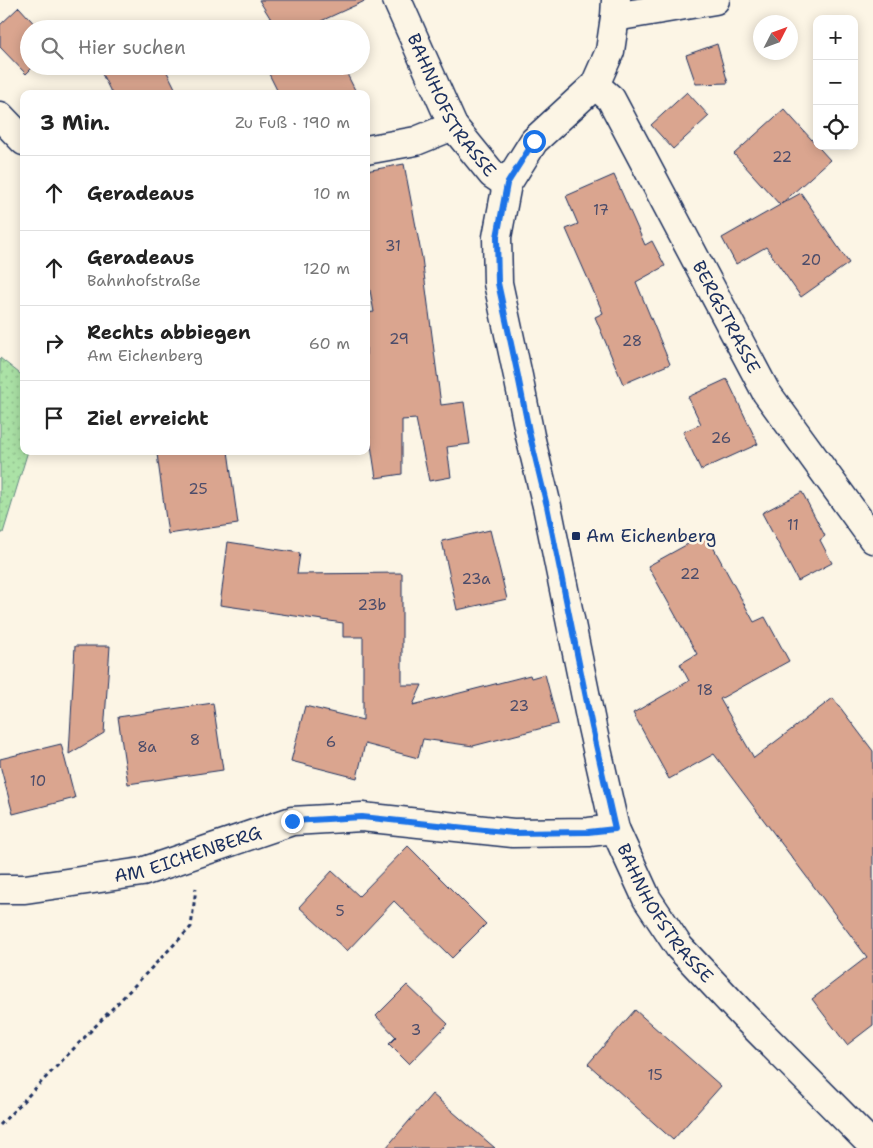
<!DOCTYPE html>
<html lang="de">
<meta charset="utf-8">
<style>
body{margin:0;font-family:"Shantell Sans",sans-serif;background:#f6f6f6;color:#222}
.controls{position:absolute;right:15px;top:15px;display:grid;overflow:hidden;border-radius:10px;box-shadow:0 2px 12px #0003}
.controls button{width:45px;height:45px;display:grid;place-items:center;padding:0;border:0;border-bottom:1px solid #e0e0e0;background:#fff;color:#222;font:25px sans-serif}
.compass{position:absolute;left:753px;top:15px;width:45px;height:45px;border-radius:50%;background:#fff;box-shadow:0 2px 12px #0003;rotate:48deg}
.stop{position:absolute;width:15px;height:15px;margin:-11px;border:4px solid #1a73e8;border-radius:50%;background:#fff}
.stop.end{background:#1a73e8;border-color:#fff;box-shadow:0 1px 5px #0008}
.list{margin:0;padding:0;list-style:none}
h2{display:flex;justify-content:space-between;align-items:center;height:65px;margin:0;padding:0 20px;font-size:21px}
h2 small{font-size:16px;font-weight:400;color:#767676}
.list li{display:grid;grid-template-columns:32px 1fr auto;gap:15px;align-items:center;box-sizing:border-box;height:75px;padding:0 20px;border-top:1px solid #e0e0e0}
.list b{display:block;font-size:19px;white-space:nowrap}
.list p{margin:0;font-size:16px;white-space:nowrap;color:#767676}
.list em{font-size:16px;font-style:normal;color:#767676}
.icon{flex:none;width:28px;height:28px;fill:none;stroke:currentColor;stroke-width:2;stroke-linecap:round;stroke-linejoin:round}
.map{position:relative;flex:none;width:873px;height:1148px;overflow:hidden}
.search{position:absolute;background:#fff;box-shadow:0 2px 12px #0003;left:20px;top:20px;width:350px;height:55px;display:flex;align-items:center;gap:12px;box-sizing:border-box;padding:0 18px;border-radius:28px;color:#767676;font-size:19px}
.panel{position:absolute;background:#fff;box-shadow:0 2px 12px #0003;left:20px;top:90px;width:350px;height:365px;border-radius:10px}
.map>svg:first-child{display:block}
.grass{fill:url(#grass-dots);stroke:#638882}
.building{fill:#daa58f;stroke:#1b2f5e}
.lines{fill:none;stroke-linecap:round;stroke-linejoin:round}
.street-casing{stroke:#1b2f5e;stroke-width:31}
.path{stroke:#1b2f5e;stroke-width:3;stroke-dasharray:4 4;stroke-linecap:butt}
.street{stroke:#fcf5e5;stroke-width:28}
.route{stroke:#1a73e8;stroke-width:6}
.poi-dot{fill:#1b2f5e;stroke:#fcf5e5;stroke-width:2}
.labels{text-anchor:middle;dominant-baseline:central;stroke-width:5;stroke-linejoin:round;paint-order:stroke}
.number-label{font-size:15px;fill:#4b4c6a}
.street-label{font-size:18px;fill:#1b2f5e;stroke:#fcf5e5}
.poi-label{font-size:18px;fill:#1b2f5e;stroke:#fcf5e5;text-anchor:start}
</style>
<div class="map">
<svg width="873" height="1148" viewBox="0 0 873 1148">
<defs>
<pattern id="grass-dots" width="8" height="8" patternUnits="userSpaceOnUse" patternTransform="scale(1.25)"><rect width="8" height="8" fill="#abe2a6"/><path d="M2 2h.1M6 6h.1" fill="none" stroke="#93c291" stroke-width="1.8" stroke-linecap="round"/></pattern>
</defs>
<rect width="100%" height="100%" fill="#fcf5e5"/>
<filter id="ink" filterUnits="userSpaceOnUse"><feTurbulence type="fractalNoise" baseFrequency=".02" numOctaves="2"/><feDisplacementMap in="SourceGraphic" scale="10" xChannelSelector="R" yChannelSelector="G"/><feConvolveMatrix kernelMatrix="1 2 1 2 8 2 1 2 1" color-interpolation-filters="sRGB"/></filter>
<g filter="url(#ink)">
<path class="grass" d="M 0,358 L 24,377 L 24,451 L 28,451 L 3,533 L 0,533 Z"/>
<g class="building">
<path d="M 259,0 L 367,0 L 321,21 L 325,29 L 277,29 Z"/>
<path d="M 19,7 L 39,29 L 29,29 L 29,66 L 34,66 L 26,74 L 0,47 L 0,25 Z"/>
<path d="M 717,44 L 728,83 L 696,84 L 686,55 Z"/>
<path d="M 98,66 L 164,66 L 178,94 L 112,94 Z"/>
<path d="M 265,66 L 343,66 L 357,94 L 279,94 Z"/>
<path d="M 687,92 L 709,116 L 673,149 L 651,125 Z"/>
<path d="M 784,109 L 830,160 L 781,204 L 801,193 L 849,263 L 801,297 L 766,247 L 736,264 L 722,238 L 780,205 L 734,154 Z"/>
<path d="M 404,164 L 422,258 L 441,405 L 464,402 L 470,444 L 447,447 L 451,477 L 429,481 L 416,419 L 402,420 L 402,474 L 376,478 L 366,412 L 366,313 L 374,312 L 366,269 L 366,171 Z"/>
<path d="M 614,175 L 645,245 L 652,241 L 665,266 L 636,282 L 670,364 L 623,384 L 595,317 L 603,313 L 566,229 L 578,224 L 566,196 Z"/>
<path d="M 727,379 L 758,444 L 701,470 L 683,432 L 701,424 L 688,397 Z"/>
<path d="M 176,451 L 228,451 L 238,524 L 168,534 L 157,454 Z"/>
<path d="M 802,492 L 825,536 L 820,540 L 832,563 L 798,581 L 762,513 Z"/>
<path d="M 490,530 L 507,599 L 457,610 L 442,541 Z"/>
<path d="M 706,534 L 754,622 L 765,617 L 789,661 L 720,699 L 754,758 L 833,698 L 873,751 L 873,1025 L 847,1045 L 812,999 L 867,957 L 714,754 L 669,779 L 633,713 L 689,681 L 680,664 L 697,654 L 648,566 Z"/>
<path d="M 228,542 L 300,553 L 297,574 L 402,573 L 402,685 L 422,685 L 413,705 L 530,675 L 531,678 L 545,674 L 558,724 L 473,746 L 423,739 L 418,758 L 365,744 L 357,778 L 291,761 L 305,706 L 363,720 L 363,637 L 343,637 L 343,623 L 220,605 Z"/>
<path d="M 75,646 L 110,646 L 104,733 L 69,754 Z"/>
<path d="M 213,703 L 223,770 L 128,784 L 118,717 Z"/>
<path d="M 61,744 L 75,798 L 13,814 L 0,765 L 0,759 Z"/>
<path d="M 408,846 L 486,924 L 452,958 L 394,901 L 347,951 L 299,907 L 332,871 L 359,896 Z"/>
<path d="M 407,985 L 448,1024 L 409,1064 L 389,1044 L 396,1037 L 376,1016 Z"/>
<path d="M 635,1010 L 721,1086 L 673,1140 L 588,1064 Z"/>
<path d="M 432,1094 L 495,1148 L 386,1148 Z"/>
</g>
<g class="lines">
<defs>
<g id="street">
<path id="s1" d="M 397,0 L 453,126 L 492,174 L 507,184"/>
<path id="s2" d="M 616,0 L 615,17 L 610,51 L 595,85 L 534,141 L 507,184 L 497,237 L 498,283 L 518,376 L 530,436 L 547,506 L 592,727 L 615,829 L 647,899 L 679,947 L 744,1016 L 873,1146"/>
<path d="M 615,17 L 715,0"/>
<path id="s3" d="M 595,85 L 611,99 L 766,392 L 873,539"/>
<path d="M 0,116 L 24,141"/>
<path d="M 366,150 L 416,141 L 453,126"/>
<path id="s4" d="M 0,889 L 25,889 L 142,872 L 292,821 L 362,817 L 513,833 L 589,832 L 615,829"/>
</g>
</defs>
<use href="#street" class="street-casing"/>
<path class="path" d="M 0,1125 L 191,927 L 196,888"/>
<use href="#street" class="street"/>
</g>
</g>
<g class="lines" filter="url(#ink)">
<path class="route" d="M 292,821 L 362,817 L 513,833 L 588,832 L 615,829 L 592,727 L 547,506 L 530,436 L 518,376 L 498,283 L 497,237 L 507,184 L 534,141"/>
</g>
<rect class="poi-dot" x="571" y="531" width="10" height="10" rx="2.5"/>
<g class="labels">
<g class="number-label">
<text x="782" y="157">22</text>
<text x="601" y="210">17</text>
<text x="393" y="246">31</text>
<text x="811" y="260">20</text>
<text x="399" y="339">29</text>
<text x="632" y="341">28</text>
<text x="721" y="438">26</text>
<text x="198" y="489">25</text>
<text x="793" y="525">11</text>
<text x="690" y="574">22</text>
<text x="476" y="579">23a</text>
<text x="372" y="605">23b</text>
<text x="705" y="690">18</text>
<text x="519" y="706">23</text>
<text x="195" y="740">8</text>
<text x="331" y="742">6</text>
<text x="147" y="747">8a</text>
<text x="38" y="781">10</text>
<text x="340" y="911">5</text>
<text x="416" y="1030">3</text>
<text x="655" y="1075">15</text>
</g>
<g class="street-label">
<text stroke="none"><textPath href="#s1" startOffset="119">BAHNHOFSTRASSE</textPath></text>
<text stroke="none"><textPath href="#s3" startOffset="268">BERGSTRASSE</textPath></text>
<text stroke="none"><textPath href="#s4" startOffset="192">AM EICHENBERG</textPath></text>
<text stroke="none"><textPath href="#s2" startOffset="979">BAHNHOFSTRASSE</textPath></text>
</g>
<g class="poi-label">
<text x="586" y="536">Am Eichenberg</text>
</g>
</g>
</svg>
<div class="controls">
<button>+</button>
<button>−</button>
<button><svg class="icon" aria-label="locate" viewBox="0 0 24 24"><circle cx="12" cy="12" r="6"/><path d="M12 2v4M12 18v4M2 12h4M18 12h4"/></svg></button>
</div>
<svg class="compass" viewBox="-18 -18 36 36"><path d="M0-13l5 13h-10z" fill="#e53935"/><path d="M0 13l5-13h-10z" fill="#767676"/></svg>
<div class="stop" style="left:534px;top:141px"></div>
<div class="stop end" style="left:292px;top:821px"></div>
<div class="search"><svg class="icon" aria-label="search" viewBox="0 0 24 24"><circle cx="10" cy="10" r="6"/><path d="M15 15l6 6"/></svg>Hier suchen</div>
<section class="panel">
<h2>3 Min.<small>Zu Fuß · 190 m</small></h2>
<ul class="list">
<li><svg class="icon" aria-label="ahead" viewBox="0 0 24 24"><path d="M12 20V5M6 11l6-6 6 6"/></svg><div><b>Geradeaus</b></div><em>10 m</em></li>
<li><svg class="icon" aria-label="ahead" viewBox="0 0 24 24"><path d="M12 20V5M6 11l6-6 6 6"/></svg><div><b>Geradeaus</b><p>Bahnhofstraße</p></div><em>120 m</em></li>
<li><svg class="icon" aria-label="right" viewBox="0 0 24 24"><path d="M7 20v-9h11M14 6l5 5-5 5"/></svg><div><b>Rechts abbiegen</b><p>Am Eichenberg</p></div><em>60 m</em></li>
<li><svg class="icon" aria-label="arrive" viewBox="0 0 24 24"><path d="M6 21V4h12l-3 4 3 4H6"/></svg><div><b>Ziel erreicht</b></div></li>
</ul>
</section>
</div>
